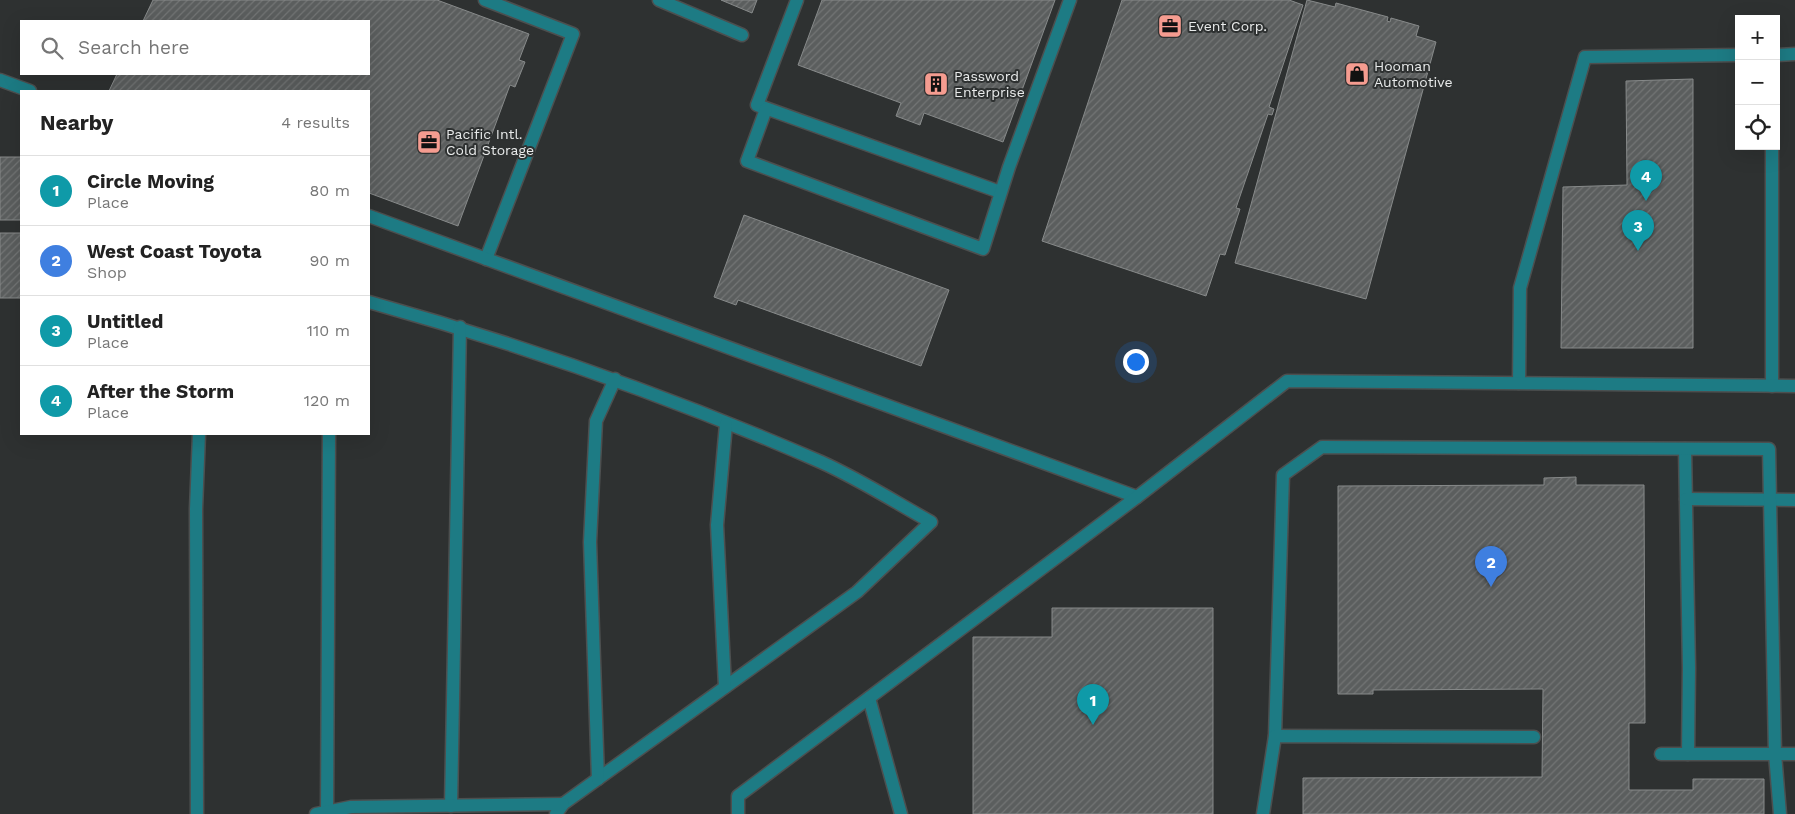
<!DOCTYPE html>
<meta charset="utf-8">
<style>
body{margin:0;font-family:"Work Sans",sans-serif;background:#f2f2f2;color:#222}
.controls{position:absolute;right:15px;top:15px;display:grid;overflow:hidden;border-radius:0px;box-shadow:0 5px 20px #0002}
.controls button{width:45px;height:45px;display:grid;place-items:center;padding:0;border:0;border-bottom:1px solid #e0e0e0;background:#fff;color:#222;font:25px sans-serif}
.you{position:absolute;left:1135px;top:361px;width:18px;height:18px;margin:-12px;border:4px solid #fff;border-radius:50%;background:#1a73e8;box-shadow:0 0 0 8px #1a73e833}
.badge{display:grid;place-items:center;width:32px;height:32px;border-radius:50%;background:#7c3aed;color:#fff;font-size:16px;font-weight:700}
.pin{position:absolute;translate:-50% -41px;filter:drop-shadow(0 1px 2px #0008)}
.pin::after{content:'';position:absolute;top:26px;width:18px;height:15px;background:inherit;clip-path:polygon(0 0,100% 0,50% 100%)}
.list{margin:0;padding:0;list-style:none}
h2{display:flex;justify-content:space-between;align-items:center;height:65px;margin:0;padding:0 20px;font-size:21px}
h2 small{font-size:16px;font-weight:400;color:#767676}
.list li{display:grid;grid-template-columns:32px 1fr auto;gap:15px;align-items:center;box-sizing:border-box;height:70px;padding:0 20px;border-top:1px solid #e0e0e0}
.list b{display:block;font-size:19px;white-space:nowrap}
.list p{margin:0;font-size:16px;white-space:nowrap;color:#767676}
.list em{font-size:16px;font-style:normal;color:#767676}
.icon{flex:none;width:28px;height:28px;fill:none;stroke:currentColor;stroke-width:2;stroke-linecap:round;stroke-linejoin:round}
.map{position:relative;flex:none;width:1795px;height:814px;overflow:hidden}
.search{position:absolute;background:#fff;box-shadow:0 5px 20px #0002;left:20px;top:20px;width:350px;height:55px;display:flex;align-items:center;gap:12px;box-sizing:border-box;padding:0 18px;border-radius:0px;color:#767676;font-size:19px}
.panel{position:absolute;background:#fff;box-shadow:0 5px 20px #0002;left:20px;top:90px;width:350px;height:345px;border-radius:0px}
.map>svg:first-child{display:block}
.building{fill:url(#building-hatch);stroke:#878a8a}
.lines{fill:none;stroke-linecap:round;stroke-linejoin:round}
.service-casing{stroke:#4c4f4f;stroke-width:15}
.service{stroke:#1d7b84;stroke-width:12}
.labels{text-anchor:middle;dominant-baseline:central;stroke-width:4;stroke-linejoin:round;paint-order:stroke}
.poi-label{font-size:14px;fill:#e9ebeb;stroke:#2e3131;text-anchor:start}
</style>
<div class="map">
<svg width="1795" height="814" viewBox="0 0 1795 814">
<defs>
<pattern id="building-hatch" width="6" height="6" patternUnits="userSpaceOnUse" patternTransform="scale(1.25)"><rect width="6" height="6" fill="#5b5e5e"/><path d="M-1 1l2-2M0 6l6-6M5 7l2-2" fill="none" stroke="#737575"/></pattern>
</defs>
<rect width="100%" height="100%" fill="#2e3131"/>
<g class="building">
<path d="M 153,0 L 437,0 L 529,34 L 519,60 L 525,62 L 515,87 L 510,85 L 458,226 L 369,193 L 369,91 L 109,91 L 117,74 L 369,74 L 369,21 L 143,21 Z"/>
<path d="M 721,0 L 757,0 L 752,13 Z"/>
<path d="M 822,0 L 1055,0 L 1003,142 L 924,113 L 920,125 L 896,116 L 901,103 L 798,65 Z"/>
<path d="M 1122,0 L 1289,0 L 1303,5 L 1269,107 L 1274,109 L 1272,115 L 1268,114 L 1236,208 L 1240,209 L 1225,255 L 1220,254 L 1206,296 L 1042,241 Z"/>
<path d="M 1307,0 L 1335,7 L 1336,3 L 1388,17 L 1387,21 L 1390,22 L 1391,18 L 1419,26 L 1416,36 L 1436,42 L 1366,299 L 1235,263 Z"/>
<path d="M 1693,79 L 1693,348 L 1561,348 L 1563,187 L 1627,185 L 1626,81 Z"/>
<rect x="0" y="157" width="21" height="63"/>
<path d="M 744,215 L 949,290 L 921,366 L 738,300 L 736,305 L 714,297 Z"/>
<rect x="0" y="233" width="21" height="65"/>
<path d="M 1576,477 L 1576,485 L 1644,485 L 1645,723 L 1629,723 L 1629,790 L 1693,790 L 1693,779 L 1764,779 L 1764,814 L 1303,814 L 1303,778 L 1542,777 L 1543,689 L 1373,690 L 1373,694 L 1338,694 L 1338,486 L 1544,485 L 1544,478 Z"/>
<path d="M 1052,608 L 1213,608 L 1213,814 L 973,814 L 973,637 L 1052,637 Z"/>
</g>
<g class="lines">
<defs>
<g id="service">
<path d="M 485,0 L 573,34 L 486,259"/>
<path d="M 659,0 L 742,35"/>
<path d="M 797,0 L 757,105 L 1000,192"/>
<path d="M 1776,55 L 1795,54"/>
<path d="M 0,80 L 30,91"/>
<path d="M 766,109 L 747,161 L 983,249 L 1009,167 L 1070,0"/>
<path d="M 1772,146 L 1772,386"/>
<path d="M 369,216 L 1137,497"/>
<path d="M 369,302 C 523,345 674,398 821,462 C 859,479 895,502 931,522 L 857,592 L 563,804 L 556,814"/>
<path d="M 1519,383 L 1520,288 L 1585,57 L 1739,55"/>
<path d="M 1685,449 L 1689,668 L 1688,754"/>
<path d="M 1686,499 L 1795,500"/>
<path d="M 725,687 L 717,525 L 726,424"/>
<path d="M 869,698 L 901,814"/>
<path d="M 1275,736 L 1283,475 L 1322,447 L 1769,449 L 1775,754 L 1780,814"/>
<path d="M 1661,754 L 1795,754"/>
<path d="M 598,779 L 590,542 L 596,421 L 615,379"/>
<path d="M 451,806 L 460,327"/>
<path d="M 327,812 L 329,434"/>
<path d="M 197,814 L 196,509 L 199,434"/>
<path d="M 316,814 L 351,807 L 563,804"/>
<path d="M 738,814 L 738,796 L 1137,497 L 1287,381 L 1795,386"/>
<path d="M 1263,814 L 1275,736 L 1534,737"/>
</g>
</defs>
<use href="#service" class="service-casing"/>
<use href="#service" class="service"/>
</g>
<defs>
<symbol id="office-square" viewBox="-11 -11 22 22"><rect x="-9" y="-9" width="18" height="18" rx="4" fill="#f59c90" stroke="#2e3131"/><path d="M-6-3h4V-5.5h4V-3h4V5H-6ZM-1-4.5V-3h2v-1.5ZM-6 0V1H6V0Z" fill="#111"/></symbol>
<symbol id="shop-square" viewBox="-11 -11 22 22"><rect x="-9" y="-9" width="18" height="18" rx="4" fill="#f59c90" stroke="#2e3131"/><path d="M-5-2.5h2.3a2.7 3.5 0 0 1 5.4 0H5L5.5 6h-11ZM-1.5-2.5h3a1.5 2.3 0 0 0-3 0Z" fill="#111"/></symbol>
<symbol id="building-square" viewBox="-11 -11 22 22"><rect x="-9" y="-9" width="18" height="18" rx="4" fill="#f59c90" stroke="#2e3131"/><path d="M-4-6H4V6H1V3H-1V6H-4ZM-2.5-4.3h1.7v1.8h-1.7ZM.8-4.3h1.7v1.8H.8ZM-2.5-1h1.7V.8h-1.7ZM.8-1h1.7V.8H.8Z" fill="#111"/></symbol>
</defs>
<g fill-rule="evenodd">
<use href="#office-square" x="1156" y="12" width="28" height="28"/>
<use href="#shop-square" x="1343" y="60" width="28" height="28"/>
<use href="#building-square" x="922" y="70" width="28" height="28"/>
<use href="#office-square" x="415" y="128" width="28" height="28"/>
</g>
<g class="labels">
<g class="poi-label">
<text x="1188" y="26">Event Corp.</text>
<text x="1374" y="66">Hooman<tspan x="1374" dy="16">Automotive</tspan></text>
<text x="954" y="76">Password<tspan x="954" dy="16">Enterprise</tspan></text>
<text x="446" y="134">Pacific Intl.<tspan x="446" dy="16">Cold Storage</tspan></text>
</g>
</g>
</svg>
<div class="controls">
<button>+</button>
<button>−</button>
<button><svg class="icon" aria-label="locate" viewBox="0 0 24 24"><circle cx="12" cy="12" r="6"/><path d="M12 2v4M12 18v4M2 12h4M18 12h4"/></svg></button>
</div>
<div class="you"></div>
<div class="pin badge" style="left:1093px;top:725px;background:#0f9aa8">1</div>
<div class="pin badge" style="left:1491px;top:587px;background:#3f7fe0">2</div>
<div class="pin badge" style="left:1638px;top:251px;background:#0f9aa8">3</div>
<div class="pin badge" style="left:1646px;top:201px;background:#0f9aa8">4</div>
<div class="search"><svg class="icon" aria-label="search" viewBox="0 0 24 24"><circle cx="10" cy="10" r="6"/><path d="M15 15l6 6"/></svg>Search here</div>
<section class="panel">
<h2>Nearby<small>4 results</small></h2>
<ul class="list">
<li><span class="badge" style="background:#0f9aa8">1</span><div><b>Circle Moving</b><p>Place</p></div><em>80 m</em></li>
<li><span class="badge" style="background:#3f7fe0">2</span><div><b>West Coast Toyota</b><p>Shop</p></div><em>90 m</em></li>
<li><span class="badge" style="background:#0f9aa8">3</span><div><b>Untitled</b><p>Place</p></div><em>110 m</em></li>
<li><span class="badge" style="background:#0f9aa8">4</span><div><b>After the Storm</b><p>Place</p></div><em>120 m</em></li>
</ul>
</section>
</div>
